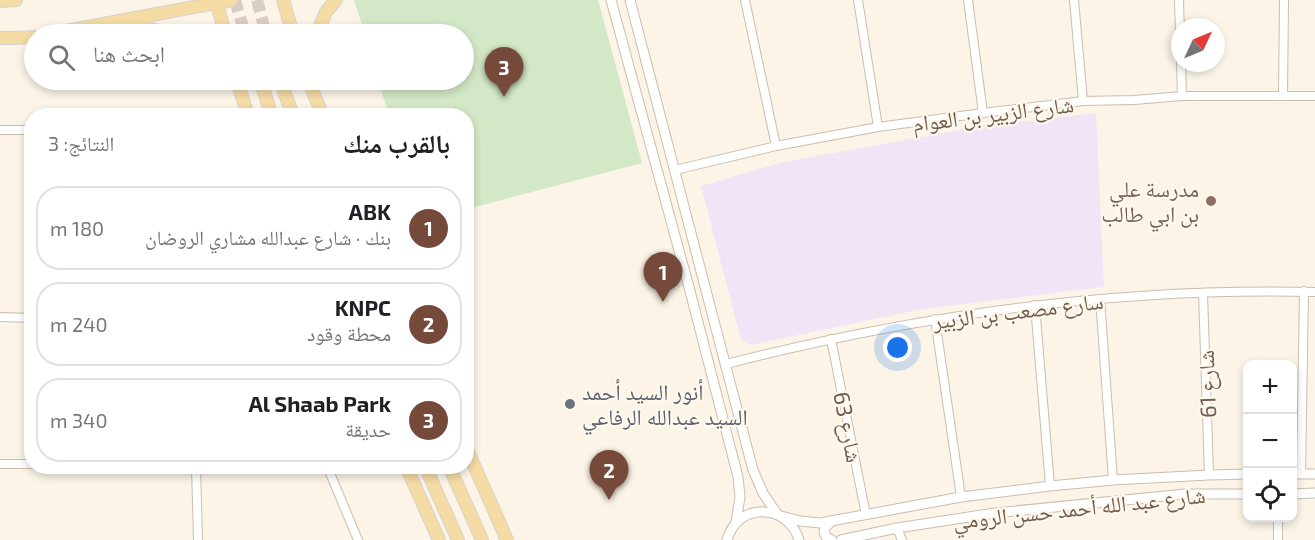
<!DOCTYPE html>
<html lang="ar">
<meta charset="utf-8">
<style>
body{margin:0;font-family:"Exo 2","Noto Naskh Arabic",sans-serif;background:#f2f2f2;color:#202124;direction:rtl}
.controls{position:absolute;right:18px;bottom:18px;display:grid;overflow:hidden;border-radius:12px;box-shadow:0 3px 9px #0003}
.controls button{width:54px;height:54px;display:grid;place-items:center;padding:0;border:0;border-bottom:2px solid #e0e0e0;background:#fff;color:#202124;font:30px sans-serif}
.compass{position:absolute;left:1171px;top:18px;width:54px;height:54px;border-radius:50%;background:#fff;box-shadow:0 3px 9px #0003;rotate:46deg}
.you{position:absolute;left:898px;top:348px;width:21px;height:21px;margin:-15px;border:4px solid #fff;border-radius:50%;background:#1a73e8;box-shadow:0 0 0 9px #1a73e833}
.badge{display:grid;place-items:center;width:39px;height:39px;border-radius:50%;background:#754a3a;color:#fff;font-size:20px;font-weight:700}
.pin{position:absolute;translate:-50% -50px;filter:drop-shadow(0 2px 3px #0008)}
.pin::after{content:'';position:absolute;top:32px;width:21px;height:18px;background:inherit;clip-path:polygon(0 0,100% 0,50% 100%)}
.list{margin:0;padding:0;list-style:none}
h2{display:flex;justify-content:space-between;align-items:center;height:78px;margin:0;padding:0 24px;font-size:26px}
h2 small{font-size:20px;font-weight:400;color:#757577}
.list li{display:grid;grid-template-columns:39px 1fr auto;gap:18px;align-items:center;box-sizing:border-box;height:84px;margin:0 12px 12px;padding:0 12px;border:2px solid #e0e0e0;border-radius:24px}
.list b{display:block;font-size:22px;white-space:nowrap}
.list p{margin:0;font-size:20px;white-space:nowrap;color:#757577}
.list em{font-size:20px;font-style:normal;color:#757577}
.icon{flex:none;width:33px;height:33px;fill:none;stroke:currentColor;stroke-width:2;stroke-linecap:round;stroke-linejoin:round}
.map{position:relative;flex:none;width:1315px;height:540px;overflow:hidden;direction:ltr}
.search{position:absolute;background:#fff;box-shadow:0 3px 9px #0003;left:24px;top:24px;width:450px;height:66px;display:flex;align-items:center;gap:15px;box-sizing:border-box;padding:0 21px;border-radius:33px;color:#757577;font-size:22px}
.panel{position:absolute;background:#fff;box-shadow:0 3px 9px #0003;left:24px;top:108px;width:450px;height:366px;border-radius:24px;direction:rtl}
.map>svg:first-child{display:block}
.education{fill:#f1e4f7}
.green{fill:#d2e8c6}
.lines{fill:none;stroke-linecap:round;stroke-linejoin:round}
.primary-tunnel{stroke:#d9cec0;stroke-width:12;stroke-dasharray:12 6;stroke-linecap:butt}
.minor-casing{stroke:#ccbdae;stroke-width:10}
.tertiary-casing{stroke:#ccbdae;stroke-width:11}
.primary-casing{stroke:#d8d2cd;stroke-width:14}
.minor{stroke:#fff;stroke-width:8}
.tertiary{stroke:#fff;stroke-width:9}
.primary{stroke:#f5dba4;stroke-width:12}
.education-dot{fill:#8d6e63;stroke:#fef8ed;stroke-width:2}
.worship-dot{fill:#6b7280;stroke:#fef8ed;stroke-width:2}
.labels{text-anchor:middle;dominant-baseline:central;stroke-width:4.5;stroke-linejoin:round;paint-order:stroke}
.street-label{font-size:22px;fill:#735d4d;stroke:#fef8ed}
.education-label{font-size:22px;fill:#785e54;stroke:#fef8ed;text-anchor:end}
.worship-label{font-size:22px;fill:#5b616d;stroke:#fef8ed;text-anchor:start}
</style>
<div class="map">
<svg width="1315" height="540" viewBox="0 0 1315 540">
<rect width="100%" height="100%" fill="#fbf4e7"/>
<path class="education" d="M 1096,113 L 1104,287 L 922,309 L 751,345 L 741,340 L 701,186 L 784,162 L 983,126 Z"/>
<path class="green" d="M 354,0 L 598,0 L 642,163 L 467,209 L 466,116 L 389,115 L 378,80 L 464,80 L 464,34 L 365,34 Z"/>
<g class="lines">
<g class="primary-tunnel">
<path d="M 235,0 L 245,34"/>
<path d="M 257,0 L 266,34"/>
</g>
<defs>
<g id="minor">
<path d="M 745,0 L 776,146"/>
<path d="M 858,0 L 878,127"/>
<path d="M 968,0 L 983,113"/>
<path d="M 1074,0 L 1083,101"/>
<path d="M 1179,0 L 1180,32"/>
<path d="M 1181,63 L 1182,96"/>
<path d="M 1283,96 L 1284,0"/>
<path d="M 0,130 L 32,130"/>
<path d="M 675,170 L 776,146 L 878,127 L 983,113 L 1083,101 L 1134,100 L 1182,96 L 1315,96"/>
<path d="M 1203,293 L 1209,475"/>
<path d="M 1100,299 L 1113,480"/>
<path d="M 1035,305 L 1050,486"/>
<path d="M 0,317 L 32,318"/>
<path d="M 935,319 L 961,497"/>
<path d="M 831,339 L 866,515"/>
<path d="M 726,364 C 918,315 1116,287 1315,292"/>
<path d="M 0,464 L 32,464"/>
<path d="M 327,466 L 358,540"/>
<path d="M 196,467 L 198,540"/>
<path d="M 1301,473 L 1304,291"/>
<path d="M 897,528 L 902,540"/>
<path d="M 1278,540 L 1278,518"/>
</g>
<g id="tertiary">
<path d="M 611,0 L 690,291 L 738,477 L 740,497 L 736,522"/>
<path d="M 630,0 L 753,470 L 763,493 L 777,514"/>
<path d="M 1292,474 L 1315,474"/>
<path d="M 1292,494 L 1315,493"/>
<path d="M 781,516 L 800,521 L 820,523 L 961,497 L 1050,486 L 1113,480 L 1209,475 L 1248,474"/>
<path d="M 831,522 L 825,527 L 824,532 L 826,537 L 832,540"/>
<path d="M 727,540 C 737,502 788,503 799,540"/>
<path d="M 841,540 L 897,528 L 995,513 L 1185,494 L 1248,494"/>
</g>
<g id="primary">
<path d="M 216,0 L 225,34"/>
<path d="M 283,0 L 293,34"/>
<path d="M 0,1 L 16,0"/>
<path d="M 127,22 L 168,34"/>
<path d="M 50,34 L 231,0"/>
<path d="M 317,34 L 326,12 L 336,0"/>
<path d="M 0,38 L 15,38 L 34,37"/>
<path d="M 237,80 L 248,116"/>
<path d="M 260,80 L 272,116"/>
<path d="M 280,80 L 293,116"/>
<path d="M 308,80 L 323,116"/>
<path d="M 466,447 L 507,540"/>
<path d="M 406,466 L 439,540"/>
<path d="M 425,466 L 458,540"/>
<path d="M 449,466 L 482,540"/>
</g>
</defs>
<use href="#minor" class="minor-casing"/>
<use href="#tertiary" class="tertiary-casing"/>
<use href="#primary" class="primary-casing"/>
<use href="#minor" class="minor"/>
<use href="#tertiary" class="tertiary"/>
<use href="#primary" class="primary"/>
</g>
<circle class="education-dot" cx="1211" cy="201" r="6"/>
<circle class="worship-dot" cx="570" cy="404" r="6"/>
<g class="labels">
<g class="street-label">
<text transform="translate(993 113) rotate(-7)">شارع الزبير بن العوام</text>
<text transform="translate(1018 310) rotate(-7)">سارع مصعب بن الزبير</text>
<text transform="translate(1206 384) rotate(-92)">شارع 61</text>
<text transform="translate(849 427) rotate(79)">شارع 63</text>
<text transform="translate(1079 507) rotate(-6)">شارع عبد الله أحمد حسن الرومي</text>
</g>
<g class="education-label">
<text x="1199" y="188">مدرسة علي<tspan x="1199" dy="25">بن ابي طالب</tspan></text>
</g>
<g class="worship-label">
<text x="582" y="391">أنور السيد أحمد<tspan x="582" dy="25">السيد عبدالله الرفاعي</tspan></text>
</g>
</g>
</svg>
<div class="controls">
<button>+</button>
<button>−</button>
<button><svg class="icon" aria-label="locate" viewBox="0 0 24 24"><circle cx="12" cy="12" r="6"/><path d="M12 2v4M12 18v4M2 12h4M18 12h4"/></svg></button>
</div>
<svg class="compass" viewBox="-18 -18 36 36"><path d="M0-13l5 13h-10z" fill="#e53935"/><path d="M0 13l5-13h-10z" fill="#757577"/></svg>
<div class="you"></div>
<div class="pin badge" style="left:663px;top:302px">1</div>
<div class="pin badge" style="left:609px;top:500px">2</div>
<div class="pin badge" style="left:504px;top:97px">3</div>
<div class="search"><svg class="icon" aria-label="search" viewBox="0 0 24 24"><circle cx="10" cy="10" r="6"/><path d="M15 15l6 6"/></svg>ابحث هنا</div>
<section class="panel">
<h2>بالقرب منك<small>النتائج: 3</small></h2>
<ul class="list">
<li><span class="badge">1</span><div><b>ABK</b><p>بنك · شارع عبدالله مشاري الروضان</p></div><em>180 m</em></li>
<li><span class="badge">2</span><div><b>KNPC</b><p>محطة وقود</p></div><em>240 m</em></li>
<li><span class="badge">3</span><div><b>Al Shaab Park</b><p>حديقة</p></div><em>340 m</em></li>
</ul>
</section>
</div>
